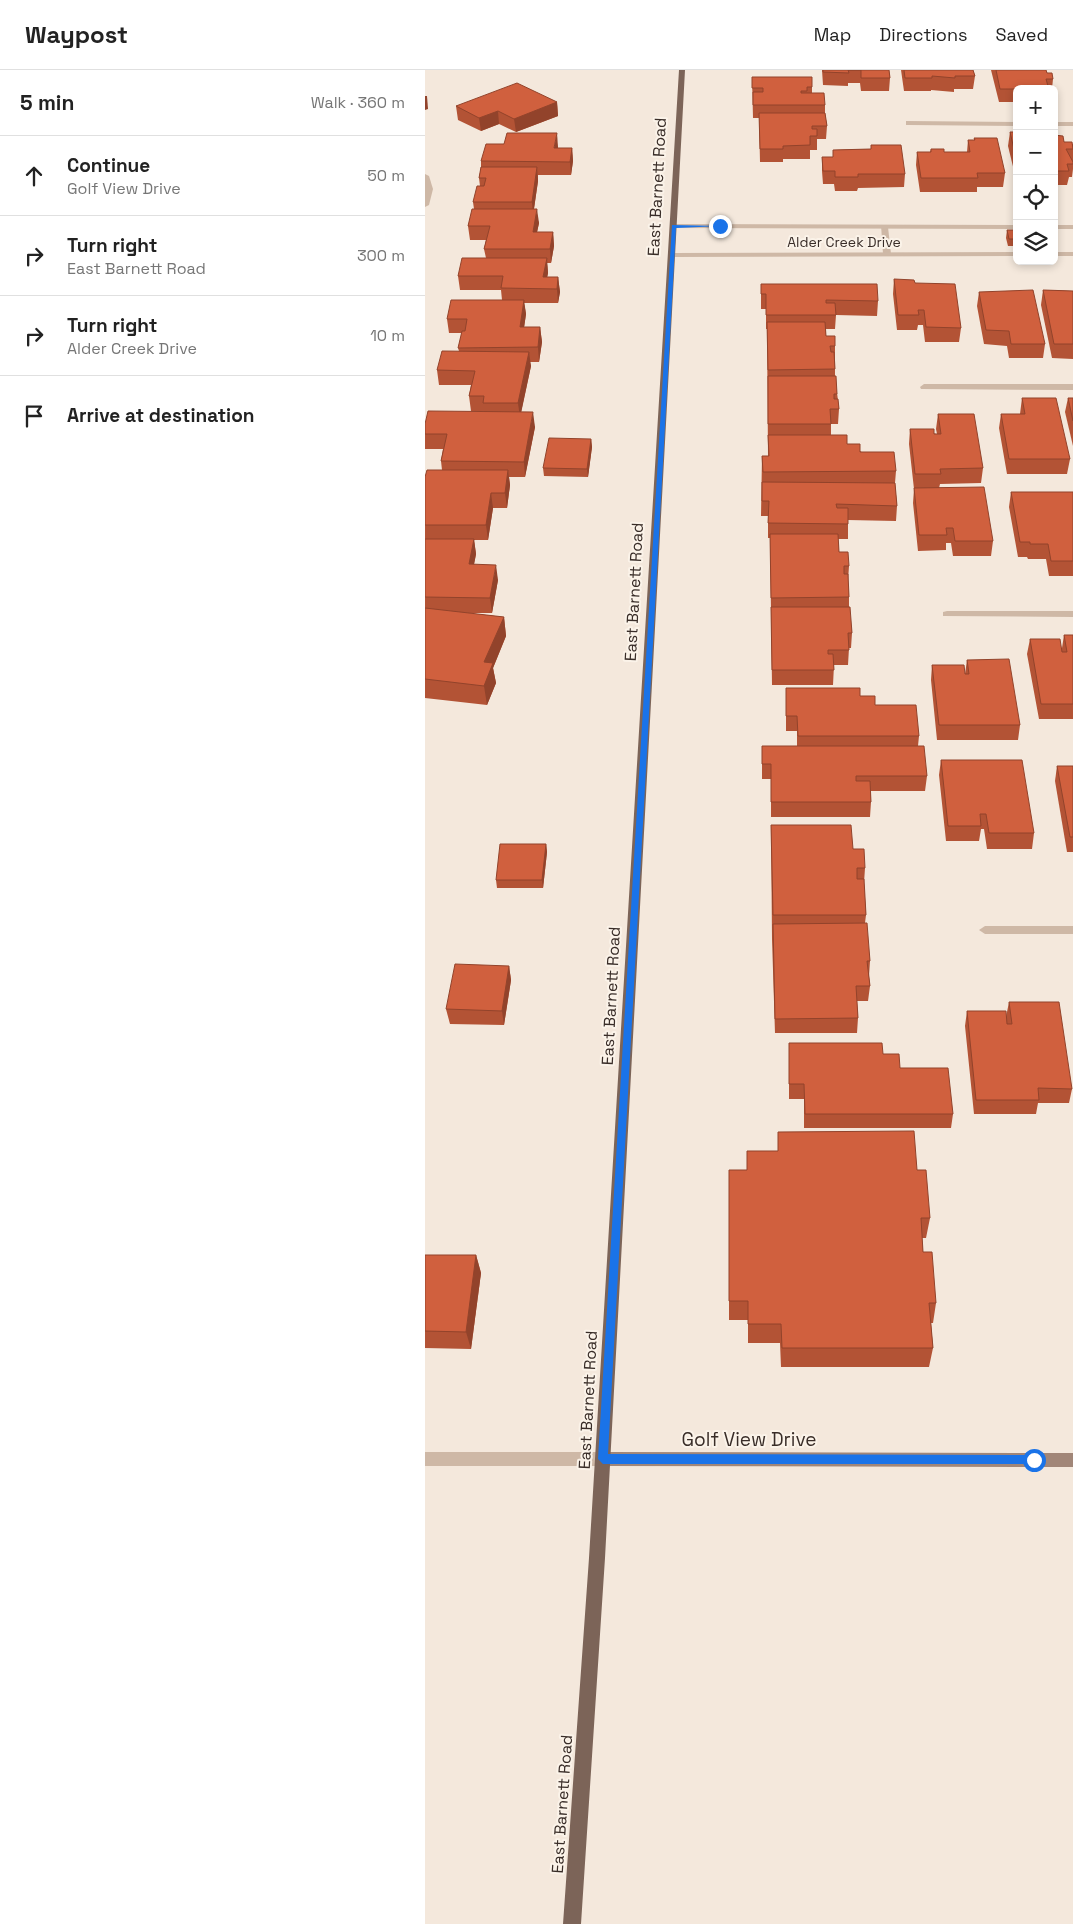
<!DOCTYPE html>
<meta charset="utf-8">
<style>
body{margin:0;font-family:"Space Grotesk",sans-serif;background:#f2f2f2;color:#222}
.controls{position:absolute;right:15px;top:15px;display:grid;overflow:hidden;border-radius:8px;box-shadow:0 2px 8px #0003}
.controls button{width:45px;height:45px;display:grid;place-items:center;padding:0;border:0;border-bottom:1px solid #e0e0e0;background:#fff;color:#222;font:25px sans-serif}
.stop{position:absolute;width:15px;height:15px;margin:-11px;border:4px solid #1a73e8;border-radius:50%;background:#fff}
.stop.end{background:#1a73e8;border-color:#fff;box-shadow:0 1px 5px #0008}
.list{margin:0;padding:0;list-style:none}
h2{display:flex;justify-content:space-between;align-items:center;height:65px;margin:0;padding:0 20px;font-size:21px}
h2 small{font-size:16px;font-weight:400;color:#767676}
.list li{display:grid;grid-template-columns:32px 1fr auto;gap:15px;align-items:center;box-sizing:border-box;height:80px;padding:0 20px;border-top:1px solid #e0e0e0}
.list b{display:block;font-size:19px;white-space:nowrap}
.list p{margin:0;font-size:16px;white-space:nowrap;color:#767676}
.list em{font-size:16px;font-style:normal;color:#767676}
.icon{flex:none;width:28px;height:28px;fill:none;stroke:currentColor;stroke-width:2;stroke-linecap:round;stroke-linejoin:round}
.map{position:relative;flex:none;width:648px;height:1854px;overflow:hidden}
header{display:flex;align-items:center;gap:30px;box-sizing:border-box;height:70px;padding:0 25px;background:#fff;border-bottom:1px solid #e0e0e0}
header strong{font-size:24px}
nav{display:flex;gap:28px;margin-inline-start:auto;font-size:18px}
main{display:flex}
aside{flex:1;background:#fff}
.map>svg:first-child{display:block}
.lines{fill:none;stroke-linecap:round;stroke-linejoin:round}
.lane{fill:#ceb8a6;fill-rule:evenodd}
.street{fill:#ceb8a6;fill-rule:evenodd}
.secondary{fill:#a18678;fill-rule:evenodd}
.primary{fill:#7c6458;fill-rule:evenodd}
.wall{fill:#b35335}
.shaded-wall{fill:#92432b}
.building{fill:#d0603e;stroke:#92432b}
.route{fill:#1a73e8}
.labels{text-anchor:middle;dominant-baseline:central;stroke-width:4;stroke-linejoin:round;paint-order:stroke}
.far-street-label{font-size:14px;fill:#392d28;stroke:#fbf3e9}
.street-label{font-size:16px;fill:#392d28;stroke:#fbf3e9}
.near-street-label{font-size:19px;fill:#392d28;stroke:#fbf3e9}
</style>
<header>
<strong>Waypost</strong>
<nav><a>Map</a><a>Directions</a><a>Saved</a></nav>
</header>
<main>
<aside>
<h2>5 min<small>Walk · 360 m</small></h2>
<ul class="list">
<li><svg class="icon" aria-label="ahead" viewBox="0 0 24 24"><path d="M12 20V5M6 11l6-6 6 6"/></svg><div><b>Continue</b><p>Golf View Drive</p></div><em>50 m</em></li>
<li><svg class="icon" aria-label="right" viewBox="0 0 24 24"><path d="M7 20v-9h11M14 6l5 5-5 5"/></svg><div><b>Turn right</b><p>East Barnett Road</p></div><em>300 m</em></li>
<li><svg class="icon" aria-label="right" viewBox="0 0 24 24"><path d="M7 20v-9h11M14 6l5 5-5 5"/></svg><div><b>Turn right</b><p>Alder Creek Drive</p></div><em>10 m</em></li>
<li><svg class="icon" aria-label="arrive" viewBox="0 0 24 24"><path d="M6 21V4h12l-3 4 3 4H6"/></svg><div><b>Arrive at destination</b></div></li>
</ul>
</aside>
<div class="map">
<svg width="648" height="1854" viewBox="0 0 648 1854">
<rect width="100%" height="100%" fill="#f4e8dc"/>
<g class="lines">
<path class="lane" d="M 456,155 L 463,157 L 466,184 L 462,186 L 458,184 Z"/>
<g class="street">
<path d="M 481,51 L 592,52 L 592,56 L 484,55 L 481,55 Z"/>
<rect x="629" y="52" width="19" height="4"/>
<path d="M 0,104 L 4,106 L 8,119 L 4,135 L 0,137 Z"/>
<path d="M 245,154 L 592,155 L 592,159 L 248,158 L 245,158 Z"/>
<rect x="629" y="155" width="19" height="4"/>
<path d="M 592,182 L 592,186 L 247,187 L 243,185 L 247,183 Z"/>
<rect x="629" y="182" width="19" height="4"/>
<path d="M 499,314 L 648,314 L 648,320 L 496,319 L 495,317 Z"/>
<path d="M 522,541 L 648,541 L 648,547 L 518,546 L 518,542 Z"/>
<path d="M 560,856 L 648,856 L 648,864 L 560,864 L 554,860 Z"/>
<path d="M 0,1382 L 178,1382 L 183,1384 L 186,1389 L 183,1394 L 178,1396 L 0,1396 Z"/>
</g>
<path class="secondary" d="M 178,1382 L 648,1383 L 648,1397 L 178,1396 L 173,1394 L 170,1389 L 173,1384 Z"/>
<path class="primary" d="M 254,0 L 260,0 L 180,1488 L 156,1854 L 138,1854 L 164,1488 Z"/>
</g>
<g class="wall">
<path d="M 397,0 L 464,0 L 465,8 L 464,21 L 436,21 L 435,13 L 423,13 L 423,16 L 398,15 Z"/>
<path d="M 476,0 L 548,0 L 550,6 L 548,19 L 529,19 L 529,22 L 506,20 L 506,21 L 479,21 Z"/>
<path d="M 566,0 L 621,0 L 622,3 L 628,9 L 627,19 L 592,19 L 592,32 L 574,32 Z"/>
<path d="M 327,7 L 387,17 L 387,23 L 400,35 L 400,43 L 402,56 L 401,69 L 392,69 L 392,80 L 385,80 L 385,89 L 358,89 L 358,92 L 335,92 L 334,48 L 328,48 Z"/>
<path d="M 132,32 L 133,46 L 91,62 L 74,54 L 56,61 L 33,50 L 31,36 Z"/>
<path d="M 585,62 L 592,62 L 592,113 L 583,76 Z"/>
<path d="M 629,65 L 639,72 L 648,74 L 648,99 L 647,107 L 644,107 L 642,115 L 629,115 Z"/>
<path d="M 549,68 L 580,103 L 578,117 L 552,117 L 552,122 L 495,122 L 491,95 L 492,82 L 505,82 L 506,79 L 519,82 L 542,82 L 543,70 L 549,70 Z"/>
<path d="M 446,75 L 480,104 L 479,117 L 433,118 L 432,121 L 410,121 L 409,114 L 398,114 L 397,101 L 397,87 L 408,87 L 408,80 L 446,79 Z"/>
<path d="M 133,77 L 133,78 L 147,78 L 148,91 L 146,105 L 113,105 L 113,111 L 109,139 L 114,153 L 112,162 L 128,162 L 129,176 L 126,193 L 122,193 L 123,203 L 122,207 L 133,207 L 135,222 L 133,233 L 99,233 L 101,244 L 99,257 L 115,257 L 117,272 L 114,292 L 105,292 L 106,296 L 96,342 L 110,357 L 100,407 L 84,407 L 85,415 L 82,438 L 68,438 L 63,470 L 49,470 L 51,484 L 49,494 L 73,510 L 67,543 L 43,543 L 79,547 L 81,566 L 68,598 L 71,613 L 62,635 L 0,628 L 0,407 L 17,400 L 16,391 L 18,379 L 0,379 L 0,354 L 59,342 L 59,341 L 46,341 L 44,326 L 46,315 L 14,315 L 12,300 L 34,281 L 33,278 L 37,263 L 24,263 L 22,249 L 77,230 L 76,220 L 35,220 L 33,206 L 61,188 L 59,179 L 61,170 L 45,170 L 43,156 L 49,139 L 48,132 L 55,116 L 54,108 L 56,97 L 56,91 Z"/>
<path d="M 582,160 L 592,160 L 592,176 L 583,176 L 581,168 Z"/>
<path d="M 469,209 L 490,213 L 536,258 L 534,272 L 500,272 L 498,255 L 493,255 L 492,260 L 472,260 L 468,224 Z"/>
<path d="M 336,214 L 453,231 L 452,246 L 411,245 L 410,259 L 401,259 L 401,266 L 410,276 L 410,306 L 414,339 L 413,354 L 406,354 L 406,365 L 471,401 L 470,413 L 472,436 L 471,451 L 423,450 L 423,469 L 413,469 L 414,482 L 424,496 L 423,511 L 424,527 L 424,537 L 427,563 L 426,578 L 424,578 L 423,595 L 409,595 L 408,615 L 347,615 L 345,468 L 343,468 L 343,446 L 336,446 L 337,386 L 343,386 L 342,259 L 341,259 L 341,239 L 336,239 Z"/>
<path d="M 618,220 L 648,221 L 648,289 L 627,288 L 616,235 Z"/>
<path d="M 554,222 L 620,274 L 618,288 L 584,288 L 582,276 L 559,274 L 552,236 Z"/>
<path d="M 597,328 L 645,389 L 642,404 L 582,404 L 574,358 L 576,344 L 595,344 Z"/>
<path d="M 643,328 L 648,328 L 648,376 L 640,342 Z"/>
<path d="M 513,344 L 558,398 L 556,413 L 515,414 L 514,418 L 568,471 L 566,486 L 528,486 L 526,473 L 521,473 L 521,480 L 493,481 L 488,433 L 489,419 L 484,374 L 485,359 L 512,364 L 511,359 Z"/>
<path d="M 166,369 L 167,377 L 163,407 L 119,406 L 118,398 Z"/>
<path d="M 586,422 L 648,422 L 648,506 L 624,506 L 621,489 L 603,489 L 602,487 L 593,487 L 584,437 Z"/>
<path d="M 639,565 L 648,565 L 648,649 L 614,649 L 602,584 L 605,569 L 637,578 Z"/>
<path d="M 542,590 L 595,655 L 593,670 L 512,670 L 506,610 L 507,595 L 540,604 Z"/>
<path d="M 361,618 L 435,626 L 450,635 L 494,666 L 493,676 L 502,706 L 500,721 L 446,721 L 446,732 L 445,747 L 346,747 L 346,709 L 337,709 L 337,676 L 372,676 L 372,661 L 361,661 Z"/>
<path d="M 516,690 L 609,763 L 607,779 L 562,779 L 559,759 L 556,759 L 554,771 L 521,771 L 514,705 Z"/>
<path d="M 632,696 L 648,696 L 648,782 L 642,782 L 630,711 Z"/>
<path d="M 346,755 L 428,779 L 440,798 L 439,813 L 441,845 L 440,853 L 445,891 L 444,906 L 445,916 L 443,931 L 432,931 L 433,948 L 432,963 L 350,963 L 347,869 Z"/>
<path d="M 121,774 L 122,782 L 118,818 L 72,818 L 71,810 Z"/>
<path d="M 84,896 L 86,910 L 79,955 L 25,954 L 21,939 Z"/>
<path d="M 584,932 L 647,1019 L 644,1033 L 613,1033 L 611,1044 L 549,1044 L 540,956 L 542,941 L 581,947 Z"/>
<path d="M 364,973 L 458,984 L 475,998 L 528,1044 L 526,1058 L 379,1058 L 379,1029 L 364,1029 Z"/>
<path d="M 353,1062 L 492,1100 L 505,1148 L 501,1168 L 497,1168 L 498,1182 L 511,1233 L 508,1253 L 506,1253 L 508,1278 L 504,1297 L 356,1297 L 355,1273 L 323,1273 L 323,1250 L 304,1250 L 304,1231 L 322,1100 L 353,1081 Z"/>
<path d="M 0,1185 L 51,1185 L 56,1203 L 46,1279 L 0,1278 Z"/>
</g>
<g class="shaded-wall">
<path d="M 0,26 L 2,26 L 3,39 L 0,40 Z"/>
<path d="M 132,32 L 133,46 L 91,62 L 89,49 Z"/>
<path d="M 73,41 L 74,54 L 56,61 L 54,48 Z"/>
<path d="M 132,63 L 133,77 L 130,91 L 129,78 Z"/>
<path d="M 147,78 L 148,91 L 146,105 L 145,92 Z"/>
<path d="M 112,97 L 113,111 L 108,145 L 107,132 Z"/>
<path d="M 112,139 L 114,153 L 109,176 L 108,162 Z"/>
<path d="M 128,162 L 129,176 L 126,193 L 125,179 Z"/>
<path d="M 122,188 L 123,203 L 120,219 L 118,207 Z"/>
<path d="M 133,207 L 135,222 L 133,233 L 132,219 Z"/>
<path d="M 99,230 L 101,244 L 97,272 L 95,257 Z"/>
<path d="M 115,257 L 117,272 L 114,292 L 113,277 Z"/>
<path d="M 104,282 L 106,296 L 95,348 L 93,333 Z"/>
<path d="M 108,342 L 110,357 L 100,407 L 99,392 Z"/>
<path d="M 166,369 L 167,377 L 163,407 L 162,399 Z"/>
<path d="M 83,400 L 85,415 L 82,438 L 80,423 Z"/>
<path d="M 66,423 L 68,438 L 63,470 L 61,455 Z"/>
<path d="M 49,469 L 51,484 L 46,510 L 44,494 Z"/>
<path d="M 71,495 L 73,510 L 67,543 L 65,528 Z"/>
<path d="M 79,547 L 81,566 L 68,598 L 71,613 L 62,635 L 59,616 L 59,592 Z"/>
<path d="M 121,774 L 122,782 L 118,818 L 117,810 Z"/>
<path d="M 84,896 L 86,910 L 79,955 L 77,941 Z"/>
<path d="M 51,1185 L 56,1203 L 46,1279 L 41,1262 Z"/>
</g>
<g class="building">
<path d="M 398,0 L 464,0 L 465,8 L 436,8 L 436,0 L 423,0 L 424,3 L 398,2 Z"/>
<path d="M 479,0 L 548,0 L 550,6 L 530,6 L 530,8 L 507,6 L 507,8 L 480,8 Z"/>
<path d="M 571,0 L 621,0 L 622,3 L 627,3 L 628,9 L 621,9 L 623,16 L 606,16 L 607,19 L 575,19 Z"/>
<path d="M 327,7 L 387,7 L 387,17 L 382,17 L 382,21 L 376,21 L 376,23 L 399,23 L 400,35 L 328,35 L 328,22 L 338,22 L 338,18 L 327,18 Z"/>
<path d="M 92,13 L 132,32 L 89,49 L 73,41 L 54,48 L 31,36 Z"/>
<path d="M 334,43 L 400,43 L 402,56 L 387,56 L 387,59 L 392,59 L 392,66 L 385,66 L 385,75 L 358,76 L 358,79 L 335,79 Z"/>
<path d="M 585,62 L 592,62 L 592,92 Z"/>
<path d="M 82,63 L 132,63 L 129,78 L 147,78 L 145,92 L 56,91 L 61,74 L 79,74 Z"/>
<path d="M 629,65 L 638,66 L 639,72 L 647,72 L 648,79 L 641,79 L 648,92 L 648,94 L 642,94 L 644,101 L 629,101 Z"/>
<path d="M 549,68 L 572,68 L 580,103 L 552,103 L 553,108 L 496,108 L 492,82 L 506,82 L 506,79 L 519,79 L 519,82 L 545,82 L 543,70 L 550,70 Z"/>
<path d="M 446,75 L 476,75 L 480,104 L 433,104 L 433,107 L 410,107 L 410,101 L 398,101 L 397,87 L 408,87 L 408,80 L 446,79 Z"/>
<path d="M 56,97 L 112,97 L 107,132 L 48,132 L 52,116 L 59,116 L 61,108 L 54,108 Z"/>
<path d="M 47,139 L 112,139 L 108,162 L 128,162 L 125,179 L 59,179 L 65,156 L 43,156 Z"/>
<path d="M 582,160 L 592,160 L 592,169 L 584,169 Z"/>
<path d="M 37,188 L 122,188 L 118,207 L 133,207 L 132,219 L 76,218 L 78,206 L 33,206 Z"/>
<path d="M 469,209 L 489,210 L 490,213 L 530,214 L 536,258 L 501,257 L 499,240 L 493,240 L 494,245 L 473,245 Z"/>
<path d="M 336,214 L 452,214 L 453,231 L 401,230 L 401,233 L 410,233 L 411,245 L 341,245 L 341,224 L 336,224 Z"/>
<path d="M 608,220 L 620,274 L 586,274 L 584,261 L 561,260 L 554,222 Z"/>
<path d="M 618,220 L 648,221 L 648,274 L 629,274 Z"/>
<path d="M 26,230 L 99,230 L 95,257 L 115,257 L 113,277 L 33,278 L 37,261 L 40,261 L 42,249 L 22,249 Z"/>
<path d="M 342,252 L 400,252 L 401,266 L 410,266 L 410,276 L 405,276 L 406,282 L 409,282 L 410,299 L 343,300 Z"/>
<path d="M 17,281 L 104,282 L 93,333 L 58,333 L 59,326 L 44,326 L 50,301 L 12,300 Z"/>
<path d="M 343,306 L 411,306 L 412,324 L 409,324 L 409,329 L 413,329 L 414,339 L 405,339 L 406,354 L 343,354 Z"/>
<path d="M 597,328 L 631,328 L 645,389 L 584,389 L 576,344 L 600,344 Z"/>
<path d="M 643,328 L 648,328 L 648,351 Z"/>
<path d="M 3,341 L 108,342 L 99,392 L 16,391 L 22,364 L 0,364 L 0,354 Z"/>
<path d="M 513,344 L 549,344 L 558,398 L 515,399 L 516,404 L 490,404 L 485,359 L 509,359 L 509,364 L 516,364 Z"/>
<path d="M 343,365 L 422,365 L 422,374 L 435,374 L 435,382 L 469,382 L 471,401 L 338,402 L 337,386 L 344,386 Z"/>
<path d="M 124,368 L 166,369 L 162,399 L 118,398 Z"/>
<path d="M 2,400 L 83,400 L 80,423 L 66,423 L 61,455 L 0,455 L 0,407 Z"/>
<path d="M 337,412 L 470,413 L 472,436 L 411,434 L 412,438 L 423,438 L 423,454 L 343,453 L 344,431 L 337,431 Z"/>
<path d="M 559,417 L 568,471 L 530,471 L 528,458 L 521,458 L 522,465 L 494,465 L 489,418 Z"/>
<path d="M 586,422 L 648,422 L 648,491 L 626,491 L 623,474 L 605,474 L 605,472 L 595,472 Z"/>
<path d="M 345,464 L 413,464 L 414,482 L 423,482 L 424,496 L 419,496 L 419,504 L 423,504 L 424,527 L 346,528 Z"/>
<path d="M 0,469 L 49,469 L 44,494 L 71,495 L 65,528 L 0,527 Z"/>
<path d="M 346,537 L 425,537 L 427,563 L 423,563 L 424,580 L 403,580 L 403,584 L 408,584 L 409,600 L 347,600 Z"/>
<path d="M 0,538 L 79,547 L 59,592 L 68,593 L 59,616 L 0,609 Z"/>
<path d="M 639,565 L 648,565 L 648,634 L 616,634 L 605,569 L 635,569 L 637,582 L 642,582 Z"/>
<path d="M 584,589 L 595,655 L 514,655 L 507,595 L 539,595 L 540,604 L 544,604 L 542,590 Z"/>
<path d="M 361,618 L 435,618 L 435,626 L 450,626 L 450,635 L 491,635 L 494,666 L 373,666 L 372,646 L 361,646 Z"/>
<path d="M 337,676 L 499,676 L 502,706 L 431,706 L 431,711 L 445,711 L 446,732 L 346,732 L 346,694 L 337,694 Z"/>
<path d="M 516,690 L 597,690 L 609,763 L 564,763 L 561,744 L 555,744 L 556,756 L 523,756 Z"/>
<path d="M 632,696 L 648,696 L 648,767 L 645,767 Z"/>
<path d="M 346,755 L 426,755 L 428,779 L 439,779 L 440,798 L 432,798 L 432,809 L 439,809 L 441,845 L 348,845 Z"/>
<path d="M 75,774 L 121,774 L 117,810 L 71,810 Z"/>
<path d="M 442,853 L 445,891 L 442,891 L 445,916 L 431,916 L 433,948 L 350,949 L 348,854 Z"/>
<path d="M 30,894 L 84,896 L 77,941 L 21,939 Z"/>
<path d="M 584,932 L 634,932 L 647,1019 L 613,1018 L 614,1030 L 551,1030 L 542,941 L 581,941 L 582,954 L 587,954 Z"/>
<path d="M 364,973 L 457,973 L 458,984 L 474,984 L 475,998 L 523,998 L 528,1044 L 380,1044 L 379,1014 L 364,1014 Z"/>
<path d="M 489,1061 L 492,1100 L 501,1100 L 505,1148 L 496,1148 L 498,1182 L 507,1182 L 511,1233 L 504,1233 L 508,1278 L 357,1278 L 356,1254 L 323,1254 L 323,1231 L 304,1231 L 304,1100 L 322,1100 L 322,1081 L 353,1081 L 353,1062 Z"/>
<path d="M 0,1185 L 51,1185 L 41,1262 L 0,1261 Z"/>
</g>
<path class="route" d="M 247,155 L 297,156 L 251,158 L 183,1384 L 609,1385 L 614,1390 L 609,1394 L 178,1394 L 173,1389 Z"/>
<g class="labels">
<g class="far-street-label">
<text x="419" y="172">Alder Creek Drive</text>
</g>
<g class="street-label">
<text transform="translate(232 117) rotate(-87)">East Barnett Road</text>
<text transform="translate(209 522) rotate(-87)">East Barnett Road</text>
<text transform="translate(186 926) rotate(-87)">East Barnett Road</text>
<text transform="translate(163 1330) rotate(-87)">East Barnett Road</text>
<text transform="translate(137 1734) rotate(-86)">East Barnett Road</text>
</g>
<g class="near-street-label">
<text x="324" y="1369">Golf View Drive</text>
</g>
</g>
</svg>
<div class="controls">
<button>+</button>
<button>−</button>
<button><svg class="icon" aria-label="locate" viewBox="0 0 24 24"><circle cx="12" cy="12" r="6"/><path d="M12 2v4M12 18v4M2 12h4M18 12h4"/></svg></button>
<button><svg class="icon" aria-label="layers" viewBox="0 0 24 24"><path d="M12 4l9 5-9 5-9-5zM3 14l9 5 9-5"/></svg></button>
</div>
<div class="stop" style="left:609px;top:1390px"></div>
<div class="stop end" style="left:295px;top:156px"></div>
</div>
</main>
